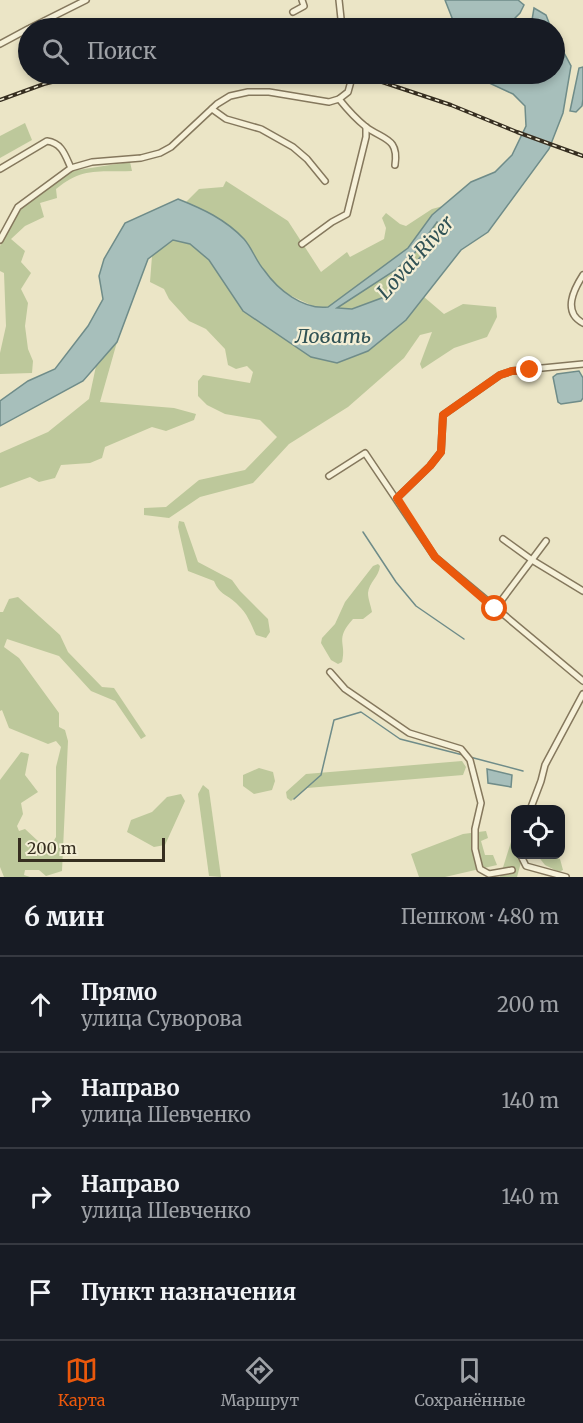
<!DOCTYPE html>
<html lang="ru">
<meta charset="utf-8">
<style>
body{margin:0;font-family:Merriweather,serif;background:#20242c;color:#f1f3f6}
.controls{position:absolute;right:18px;bottom:18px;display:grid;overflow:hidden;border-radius:12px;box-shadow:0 3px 9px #0003}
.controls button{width:54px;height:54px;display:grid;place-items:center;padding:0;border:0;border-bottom:2px solid #363941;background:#171b24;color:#f1f3f6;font:30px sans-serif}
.scale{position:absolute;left:18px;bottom:15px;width:147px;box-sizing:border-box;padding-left:6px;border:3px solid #362e20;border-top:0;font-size:16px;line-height:21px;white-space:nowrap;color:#362e20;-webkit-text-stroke:4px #f3eed5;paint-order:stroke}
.stop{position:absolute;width:18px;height:18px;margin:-14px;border:4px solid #ea580c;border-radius:50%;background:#fff}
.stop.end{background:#ea580c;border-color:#fff;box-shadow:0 2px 6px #0008}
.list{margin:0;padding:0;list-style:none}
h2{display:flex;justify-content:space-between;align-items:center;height:78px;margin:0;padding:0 24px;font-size:26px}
h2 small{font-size:20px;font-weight:400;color:#9ea1a6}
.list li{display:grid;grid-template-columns:39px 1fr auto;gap:18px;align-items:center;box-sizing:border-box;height:96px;padding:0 24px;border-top:2px solid #363941}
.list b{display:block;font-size:22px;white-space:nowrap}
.list p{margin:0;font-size:20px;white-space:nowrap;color:#9ea1a6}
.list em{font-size:20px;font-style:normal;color:#9ea1a6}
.icon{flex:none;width:33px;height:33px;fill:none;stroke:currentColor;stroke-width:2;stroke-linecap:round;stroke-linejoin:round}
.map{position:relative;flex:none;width:583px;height:877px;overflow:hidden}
.search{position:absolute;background:#171b24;box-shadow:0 3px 9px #0003;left:18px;right:18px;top:18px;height:66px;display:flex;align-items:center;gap:15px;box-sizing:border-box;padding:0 21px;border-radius:33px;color:#9ea1a6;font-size:22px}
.sheet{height:462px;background:#171b24}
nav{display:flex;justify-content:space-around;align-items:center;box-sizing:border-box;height:84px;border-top:2px solid #363941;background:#171b24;font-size:16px;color:#9ea1a6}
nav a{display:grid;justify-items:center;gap:3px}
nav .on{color:#ea580c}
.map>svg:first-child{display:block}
.green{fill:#bdc89b}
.water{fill:#a7bfbb;stroke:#6f8c89;stroke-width:1.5;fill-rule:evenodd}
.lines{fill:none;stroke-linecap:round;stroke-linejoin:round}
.stream{stroke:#6f8c89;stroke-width:1.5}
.minor-casing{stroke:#85785d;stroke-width:8}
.minor{stroke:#f6f1d9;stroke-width:5}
.rail-casing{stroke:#362e20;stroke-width:4}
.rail{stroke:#f3eed5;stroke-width:1.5;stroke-dasharray:4.5;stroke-linecap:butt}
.route{stroke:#ea580c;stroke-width:8}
.labels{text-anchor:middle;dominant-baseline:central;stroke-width:4.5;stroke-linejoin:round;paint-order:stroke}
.water-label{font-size:20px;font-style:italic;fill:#305255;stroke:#f3eed5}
</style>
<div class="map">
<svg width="583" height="877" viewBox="0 0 583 877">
<rect width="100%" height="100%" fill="#ebe5c6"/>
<g class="green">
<path d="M 25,123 L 32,140 L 0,158 L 0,136 Z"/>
<path d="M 130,162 L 132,171 C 99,172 82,167 56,189 L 57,198 L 40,203 L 44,217 L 25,226 L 11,239 L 25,251 L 21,262 L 31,273 L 21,289 L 28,303 L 25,326 L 28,349 L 33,361 L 32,373 L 0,374 L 0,353 L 6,326 L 4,273 L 0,271 L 0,246 L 15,215 L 22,206 L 71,171 Z"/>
<path d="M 226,181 L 288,221 L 321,272 L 347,252 L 350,257 L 384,239 L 386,228 L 382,218 L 386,213 L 400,224 L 406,226 L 432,209 L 443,206 L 432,215 L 408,248 L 328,307 L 317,308 L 283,292 L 263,270 L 245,240 L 186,202 L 199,189 L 223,187 Z"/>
<path d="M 437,222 L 440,226 L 428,248 L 387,296 L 352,309 L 336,308 L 394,271 L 414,254 Z"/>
<path d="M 173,240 L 190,244 L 209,260 L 243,311 L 311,357 L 337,363 L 368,351 L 406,320 L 424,297 L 444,314 L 463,304 L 496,307 L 497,317 L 487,337 L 454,348 L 422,369 L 420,364 L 432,332 L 420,335 L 404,358 L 348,407 L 289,444 L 253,483 L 200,497 L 169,518 L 144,515 L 144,508 L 166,507 L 199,480 L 245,470 L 277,437 L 260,420 L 225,414 L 207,405 L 198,396 L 198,381 L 203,375 L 250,383 L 253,372 L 247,366 L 236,369 L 228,365 L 225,349 L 206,329 L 189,321 L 169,299 L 164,289 L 150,282 L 152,256 Z"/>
<path d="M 117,342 L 100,402 L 174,408 L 196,414 L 194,420 L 166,431 L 152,427 L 105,447 L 102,458 L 90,463 L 61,465 L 55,478 L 39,482 L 30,477 L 0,488 L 0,453 L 48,432 L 89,399 L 96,366 Z"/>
<path d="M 179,521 L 184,522 L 198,562 L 232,580 L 240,591 L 268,619 L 270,632 L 266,638 L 256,635 C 251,624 247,613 238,605 C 228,594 220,596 214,581 L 188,571 L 178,527 Z"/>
<path d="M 378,564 L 380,566 C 379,577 369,582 368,593 C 368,599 371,606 372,612 L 363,619 L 353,619 C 334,640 347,642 342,662 L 338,664 L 331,660 L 321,643 L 322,638 L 335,624 L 345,602 L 373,566 Z"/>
<path d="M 18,597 L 60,635 L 68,652 L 102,687 L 114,688 L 146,736 L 141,739 L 115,701 L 91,691 L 59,656 L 7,639 L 4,647 L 19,658 L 59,713 L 59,727 L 65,730 L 68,741 L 62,871 L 46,876 L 39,870 L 25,870 L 24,875 L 30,877 L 4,877 L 0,867 L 0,780 L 21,752 L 29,754 L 25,775 L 38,792 L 21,803 L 23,814 L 17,826 L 19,831 L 25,829 L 38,841 L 43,841 L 50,847 L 56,837 L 56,767 L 61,747 L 56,741 L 48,744 L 9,728 L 2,710 L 0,711 L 0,612 L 3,612 L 9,599 Z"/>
<path d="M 462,761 L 466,767 L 463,775 L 307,788 L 291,801 L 287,798 L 286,792 L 306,774 Z"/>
<path d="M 259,768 L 273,772 L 275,781 L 272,790 L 254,794 L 243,786 L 243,775 Z"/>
<path d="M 203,785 L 209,790 L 221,877 L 209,876 L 198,794 Z"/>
<path d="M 181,794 L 185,801 L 165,845 L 154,847 L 127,832 L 131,820 L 152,812 L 167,797 Z"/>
<path d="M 515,829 L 516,854 L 523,855 L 517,877 L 500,877 Z"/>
<path d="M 486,831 L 488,838 L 481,841 L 485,855 L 493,855 L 497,865 L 445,877 L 419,877 L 411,854 L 463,834 Z"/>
<path d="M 537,855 L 549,855 L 560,859 L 563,870 L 559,872 L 545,865 Z"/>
</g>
<g class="water">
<path d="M 445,0 L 518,0 L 524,5 L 520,13 L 505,28 L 456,28 Z"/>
<path d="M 534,8 L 546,15 L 551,28 L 528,28 L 531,26 Z"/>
<path d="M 555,36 L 571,66 L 563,113 L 549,149 L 488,232 L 461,250 L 406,320 L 368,351 L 337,363 L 311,357 L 243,311 L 209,260 L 190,244 L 173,240 L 148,259 L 117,342 L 83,381 L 0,426 L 0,401 L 28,381 L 55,369 L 88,326 L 103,299 L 99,276 L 104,259 L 125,223 L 178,199 C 203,209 225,219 244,239 C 252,248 256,261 264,270 C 278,290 303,310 328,307 L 408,248 L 432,215 L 471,182 L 495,172 L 512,155 L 526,126 L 525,106 L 513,94 L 489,83 L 482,74 L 554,74 ZM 437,222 L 440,226 L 428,248 L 387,296 L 352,309 L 337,308 L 394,271 L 414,254 Z"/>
<path d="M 583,67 L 583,99 L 582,106 L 576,112 L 570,111 L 579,68 Z"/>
<path d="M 579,371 L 583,378 L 583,398 L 581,401 L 561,404 L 558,402 L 553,377 L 557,374 Z"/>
<path d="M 487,769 L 512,775 L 511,787 L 488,783 Z"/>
</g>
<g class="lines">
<g class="stream">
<path d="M 363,532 L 396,582 L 416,606 L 464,639"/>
<path d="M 470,757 L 523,771"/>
<path d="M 294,799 L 321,775 L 334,720 L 361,712 L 400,739 L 463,755"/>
</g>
<defs>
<g id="minor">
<path d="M 339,0 L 342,28"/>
<path d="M 293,12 L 304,6 L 302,0"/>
<path d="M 30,28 L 86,0"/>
<path d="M 0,44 L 28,29"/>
<path d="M 339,99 C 347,109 356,119 366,127 C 384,140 399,138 395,165"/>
<path d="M 212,109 L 226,119 L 261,129 L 293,147 L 307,159 L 325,181"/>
<path d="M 0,169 L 47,141 C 62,143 65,155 71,168"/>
<path d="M 0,240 L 18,207 L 71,168 L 92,162 L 141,158 L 160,153 L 171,147 L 217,104 L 230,96 L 248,92 L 269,92 L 329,102 L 339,99 L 348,92 L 353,74"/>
<path d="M 302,244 L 332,222 L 347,214 L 366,137 L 366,127"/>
<path d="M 583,275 C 574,289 562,312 583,323"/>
<path d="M 329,476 L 365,453 L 435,557 L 583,681"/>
<path d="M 397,498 L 430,466 L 441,452 L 443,415 L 500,375 L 512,371 L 583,364"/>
<path d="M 503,539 L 532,560 L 583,591"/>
<path d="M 495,609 L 546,541"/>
<path d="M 330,672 L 345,689 L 409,733 L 461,749 L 470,760 L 481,803 L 475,829 L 475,849 L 480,869 L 489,874 L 512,870"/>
<path d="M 530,810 L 541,781 L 545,765 L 583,694"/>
<path d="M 520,854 L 526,866 L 566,877"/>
</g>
</defs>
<use href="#minor" class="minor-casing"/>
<use href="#minor" class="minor"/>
<defs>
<g id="rail">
<path d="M 358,74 L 451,105 L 517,132 L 583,156"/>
<path d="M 0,100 L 44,84 L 84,74"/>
</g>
</defs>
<use href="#rail" class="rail-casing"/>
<use href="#rail" class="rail"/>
</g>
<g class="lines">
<path class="route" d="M 495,609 L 435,557 L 397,498 L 430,466 L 441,452 L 443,415 L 500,375 L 512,371 L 530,370"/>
</g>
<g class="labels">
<g class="water-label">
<text transform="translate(415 257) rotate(-48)">Lovat River</text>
<text x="333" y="335">Ловать</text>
</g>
</g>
</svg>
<div class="controls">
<button><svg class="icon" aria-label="locate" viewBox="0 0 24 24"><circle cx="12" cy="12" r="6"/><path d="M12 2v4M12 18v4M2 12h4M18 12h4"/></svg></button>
</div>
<div class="scale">200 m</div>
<div class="stop" style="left:495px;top:609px"></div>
<div class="stop end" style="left:530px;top:370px"></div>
<div class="search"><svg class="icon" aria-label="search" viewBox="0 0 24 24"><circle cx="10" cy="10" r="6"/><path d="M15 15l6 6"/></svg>Поиск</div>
</div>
<section class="sheet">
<h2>6 мин<small>Пешком · 480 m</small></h2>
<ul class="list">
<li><svg class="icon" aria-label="ahead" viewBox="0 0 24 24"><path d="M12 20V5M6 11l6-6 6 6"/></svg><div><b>Прямо</b><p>улица Суворова</p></div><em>200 m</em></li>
<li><svg class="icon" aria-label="right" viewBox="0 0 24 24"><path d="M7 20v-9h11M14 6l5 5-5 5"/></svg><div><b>Направо</b><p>улица Шевченко</p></div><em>140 m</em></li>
<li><svg class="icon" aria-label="right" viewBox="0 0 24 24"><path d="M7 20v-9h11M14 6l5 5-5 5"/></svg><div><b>Направо</b><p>улица Шевченко</p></div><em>140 m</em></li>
<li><svg class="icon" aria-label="arrive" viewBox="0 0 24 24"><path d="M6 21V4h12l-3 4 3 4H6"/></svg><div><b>Пункт назначения</b></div></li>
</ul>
</section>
<nav>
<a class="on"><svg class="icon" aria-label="map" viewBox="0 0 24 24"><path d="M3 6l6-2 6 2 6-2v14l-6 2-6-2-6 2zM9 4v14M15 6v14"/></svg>Карта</a>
<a><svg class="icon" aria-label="directions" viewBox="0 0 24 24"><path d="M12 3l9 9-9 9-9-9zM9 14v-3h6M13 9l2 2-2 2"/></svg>Маршрут</a>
<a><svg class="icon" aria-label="saved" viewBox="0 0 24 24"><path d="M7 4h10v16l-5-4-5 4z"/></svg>Сохранённые</a>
</nav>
